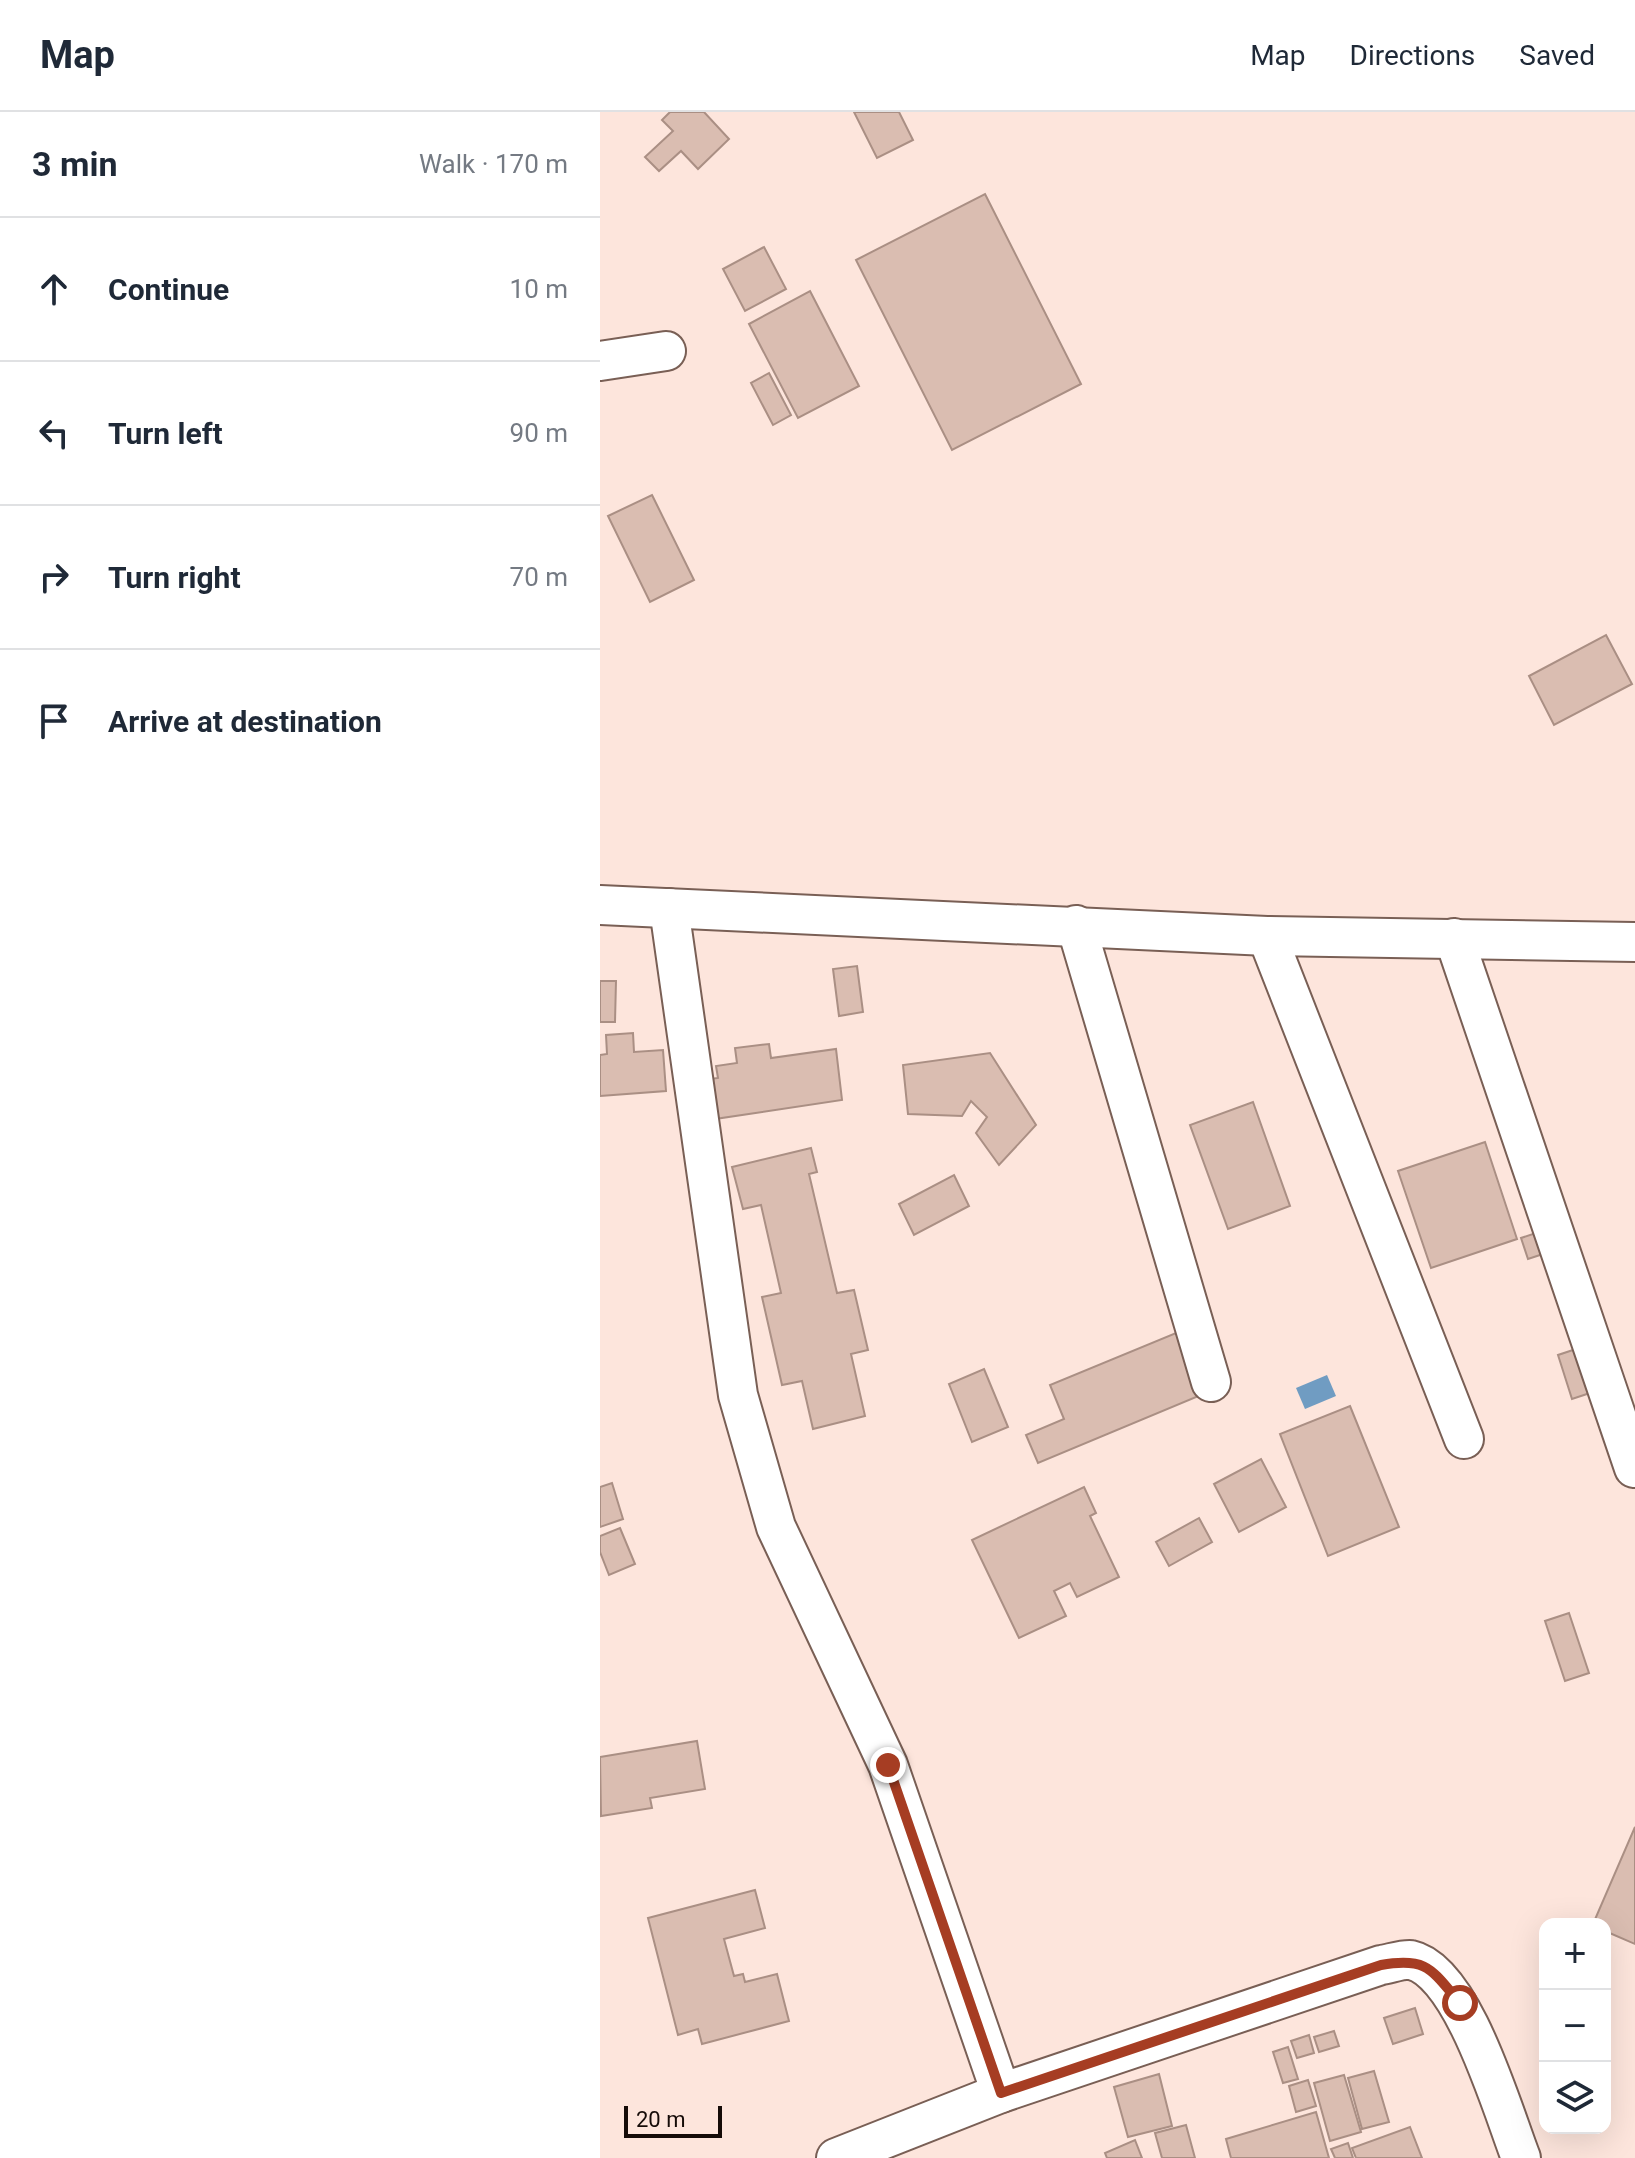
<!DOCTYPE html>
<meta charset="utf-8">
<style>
body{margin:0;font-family:Roboto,sans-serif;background:#f2f2f3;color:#1f2937}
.controls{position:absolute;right:24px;bottom:24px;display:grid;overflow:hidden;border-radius:16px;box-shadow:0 8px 32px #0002}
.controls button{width:72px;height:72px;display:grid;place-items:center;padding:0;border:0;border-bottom:2px solid #e0e1e3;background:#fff;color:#1f2937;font:40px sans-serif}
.scale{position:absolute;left:24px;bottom:20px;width:98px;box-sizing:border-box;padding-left:8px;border:4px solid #150b08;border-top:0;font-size:22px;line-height:28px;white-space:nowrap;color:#150b08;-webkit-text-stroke:6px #fde5dc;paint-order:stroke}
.stop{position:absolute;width:24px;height:24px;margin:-18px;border:6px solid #a63d23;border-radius:50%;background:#fff}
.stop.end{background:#a63d23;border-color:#fff;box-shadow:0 2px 8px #0008}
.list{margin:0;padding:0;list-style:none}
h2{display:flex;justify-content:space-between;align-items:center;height:104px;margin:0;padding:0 32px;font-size:34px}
h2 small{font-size:26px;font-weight:400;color:#747a83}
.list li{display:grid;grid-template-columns:52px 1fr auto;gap:24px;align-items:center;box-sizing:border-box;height:144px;padding:0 32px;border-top:2px solid #e0e1e3}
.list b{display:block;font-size:30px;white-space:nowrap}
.list em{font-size:26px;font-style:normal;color:#747a83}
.icon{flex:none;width:44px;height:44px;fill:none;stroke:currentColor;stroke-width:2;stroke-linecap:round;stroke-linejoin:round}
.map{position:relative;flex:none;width:1035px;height:2046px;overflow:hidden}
header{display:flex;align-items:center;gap:48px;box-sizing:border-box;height:112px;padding:0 40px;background:#fff;border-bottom:2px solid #e0e1e3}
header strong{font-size:38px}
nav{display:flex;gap:44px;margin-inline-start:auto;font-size:28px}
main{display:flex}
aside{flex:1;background:#fff}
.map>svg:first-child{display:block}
.water{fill:#709cc2}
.building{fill:#dabdb1;stroke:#aa8f84;stroke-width:2}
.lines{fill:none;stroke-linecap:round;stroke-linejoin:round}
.minor-casing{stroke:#795f55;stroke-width:42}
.minor{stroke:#fff;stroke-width:38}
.route{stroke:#a63d23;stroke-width:10}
</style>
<header>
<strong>Map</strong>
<nav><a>Map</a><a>Directions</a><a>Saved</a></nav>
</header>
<main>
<aside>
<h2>3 min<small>Walk · 170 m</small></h2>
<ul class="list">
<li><svg class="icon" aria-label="ahead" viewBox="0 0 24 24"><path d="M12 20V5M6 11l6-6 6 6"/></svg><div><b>Continue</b></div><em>10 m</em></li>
<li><svg class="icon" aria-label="left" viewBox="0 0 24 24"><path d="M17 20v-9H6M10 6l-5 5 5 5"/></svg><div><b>Turn left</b></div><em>90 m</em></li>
<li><svg class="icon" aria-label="right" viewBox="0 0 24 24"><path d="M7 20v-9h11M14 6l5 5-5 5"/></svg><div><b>Turn right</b></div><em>70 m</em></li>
<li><svg class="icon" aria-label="arrive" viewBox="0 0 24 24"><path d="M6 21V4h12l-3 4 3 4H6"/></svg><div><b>Arrive at destination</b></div></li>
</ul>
</aside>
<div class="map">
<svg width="1035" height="2046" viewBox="0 0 1035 2046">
<rect width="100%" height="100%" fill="#fde5dc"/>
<path class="water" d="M 727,1263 L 736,1284 L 705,1297 L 696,1276 Z"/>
<g class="building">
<path d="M 70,0 L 104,0 L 129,27 L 98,57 L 81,39 L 59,59 L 45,45 L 73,19 L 62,8 Z"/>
<path d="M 254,0 L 299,0 L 313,28 L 277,46 Z"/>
<path d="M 385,82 L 481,272 L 352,338 L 256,148 Z"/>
<path d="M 164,135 L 186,177 L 145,199 L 123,157 Z"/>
<path d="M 210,179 L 259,274 L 198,306 L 149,212 Z"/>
<path d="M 169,261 L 191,303 L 173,313 L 151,271 Z"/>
<path d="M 52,383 L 94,468 L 50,490 L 8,404 Z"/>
<path d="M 1006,523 L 1032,572 L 954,613 L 929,564 Z"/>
<path d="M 257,854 L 263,900 L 239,904 L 233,857 Z"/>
<path d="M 0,869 L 16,869 L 15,910 L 0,910 Z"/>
<path d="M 33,921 L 34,940 L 63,938 L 66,979 L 0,984 L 0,943 L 7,942 L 6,923 Z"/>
<path d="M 169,932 L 171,946 L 236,937 L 242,988 L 108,1008 L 102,968 L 118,966 L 116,954 L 137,951 L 135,936 Z"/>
<path d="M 390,941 L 436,1013 L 399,1053 L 376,1021 L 387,1005 L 371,989 L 362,1004 L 308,1002 L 303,953 Z"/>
<path d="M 653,990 L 690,1094 L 628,1117 L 590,1013 Z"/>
<path d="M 885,1030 L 917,1127 L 831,1156 L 798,1059 Z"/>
<path d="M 211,1036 L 217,1060 L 209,1062 L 237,1181 L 254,1178 L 268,1238 L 251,1242 L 265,1304 L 213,1317 L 202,1269 L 182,1273 L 162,1185 L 181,1181 L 161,1093 L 143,1097 L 132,1055 Z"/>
<path d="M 354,1063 L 369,1094 L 314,1123 L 299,1092 Z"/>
<path d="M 939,1120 L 946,1141 L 928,1147 L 921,1126 Z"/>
<path d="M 576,1221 L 601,1283 L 438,1351 L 426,1323 L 464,1307 L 450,1273 Z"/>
<path d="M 985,1234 L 999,1278 L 972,1287 L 958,1243 Z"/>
<path d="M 384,1257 L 408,1315 L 372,1330 L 349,1272 Z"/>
<path d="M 750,1294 L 799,1415 L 728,1444 L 680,1322 Z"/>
<path d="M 661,1347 L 686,1395 L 639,1420 L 614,1372 Z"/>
<path d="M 12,1371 L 23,1407 L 0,1415 L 0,1375 Z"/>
<path d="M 484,1375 L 496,1401 L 490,1404 L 519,1465 L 477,1485 L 470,1471 L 454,1479 L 466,1504 L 419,1526 L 372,1428 Z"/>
<path d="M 599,1406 L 612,1430 L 569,1454 L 556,1430 Z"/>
<path d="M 20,1416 L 35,1452 L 9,1463 L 0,1440 L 0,1424 Z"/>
<path d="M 969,1501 L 989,1561 L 965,1569 L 945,1509 Z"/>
<path d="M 97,1629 L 105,1677 L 50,1686 L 52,1696 L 1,1704 L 0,1645 Z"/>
<path d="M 1035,1715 L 1035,1832 L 1005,1819 L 1005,1812 L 993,1812 Z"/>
<path d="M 155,1778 L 165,1816 L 124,1827 L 134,1864 L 143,1862 L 145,1870 L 177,1862 L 189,1909 L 102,1932 L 98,1917 L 78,1923 L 48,1806 Z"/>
<path d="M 815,1896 L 823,1922 L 793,1932 L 784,1906 Z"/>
<path d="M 734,1919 L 739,1934 L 719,1940 L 714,1925 Z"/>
<path d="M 709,1923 L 714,1941 L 697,1946 L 691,1929 Z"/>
<path d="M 688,1935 L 698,1967 L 683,1971 L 673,1940 Z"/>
<path d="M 774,1959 L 789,2010 L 762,2017 L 748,1966 Z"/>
<path d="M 559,1962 L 572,2014 L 528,2025 L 514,1975 Z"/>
<path d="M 744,1963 L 761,2020 L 730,2029 L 714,1971 Z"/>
<path d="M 708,1968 L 716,1994 L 696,2000 L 689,1974 Z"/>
<path d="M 716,2000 L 729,2046 L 631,2046 L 626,2027 Z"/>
<path d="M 586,2013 L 595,2046 L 562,2046 L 555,2021 Z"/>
<path d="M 810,2015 L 822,2046 L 756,2046 L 752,2036 Z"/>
<path d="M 535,2028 L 542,2046 L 507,2046 L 505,2041 Z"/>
<path d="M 748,2031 L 753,2046 L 735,2046 L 731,2037 Z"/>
</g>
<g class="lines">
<defs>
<g id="minor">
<path d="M 0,249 L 66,239"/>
<path d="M 0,793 L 667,824 L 1035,830"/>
<path d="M 69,796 L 138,1283 L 176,1415 L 288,1653 L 401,1981 L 236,2046"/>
<path d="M 476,813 L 611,1270"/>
<path d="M 667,824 L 864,1327"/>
<path d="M 854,826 L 1034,1356"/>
<path d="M 401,1981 L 781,1853 C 789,1852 803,1847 811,1848 C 863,1859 903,2000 921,2046"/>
</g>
</defs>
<use href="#minor" class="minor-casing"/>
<use href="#minor" class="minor"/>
</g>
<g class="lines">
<path class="route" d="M 288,1653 L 401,1981 L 781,1853 C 827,1845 831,1857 860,1891"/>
</g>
</svg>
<div class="controls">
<button>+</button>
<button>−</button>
<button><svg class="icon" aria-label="layers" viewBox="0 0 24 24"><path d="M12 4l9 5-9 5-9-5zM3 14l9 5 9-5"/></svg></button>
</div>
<div class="scale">20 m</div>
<div class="stop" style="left:860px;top:1891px"></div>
<div class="stop end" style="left:288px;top:1653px"></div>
</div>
</main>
